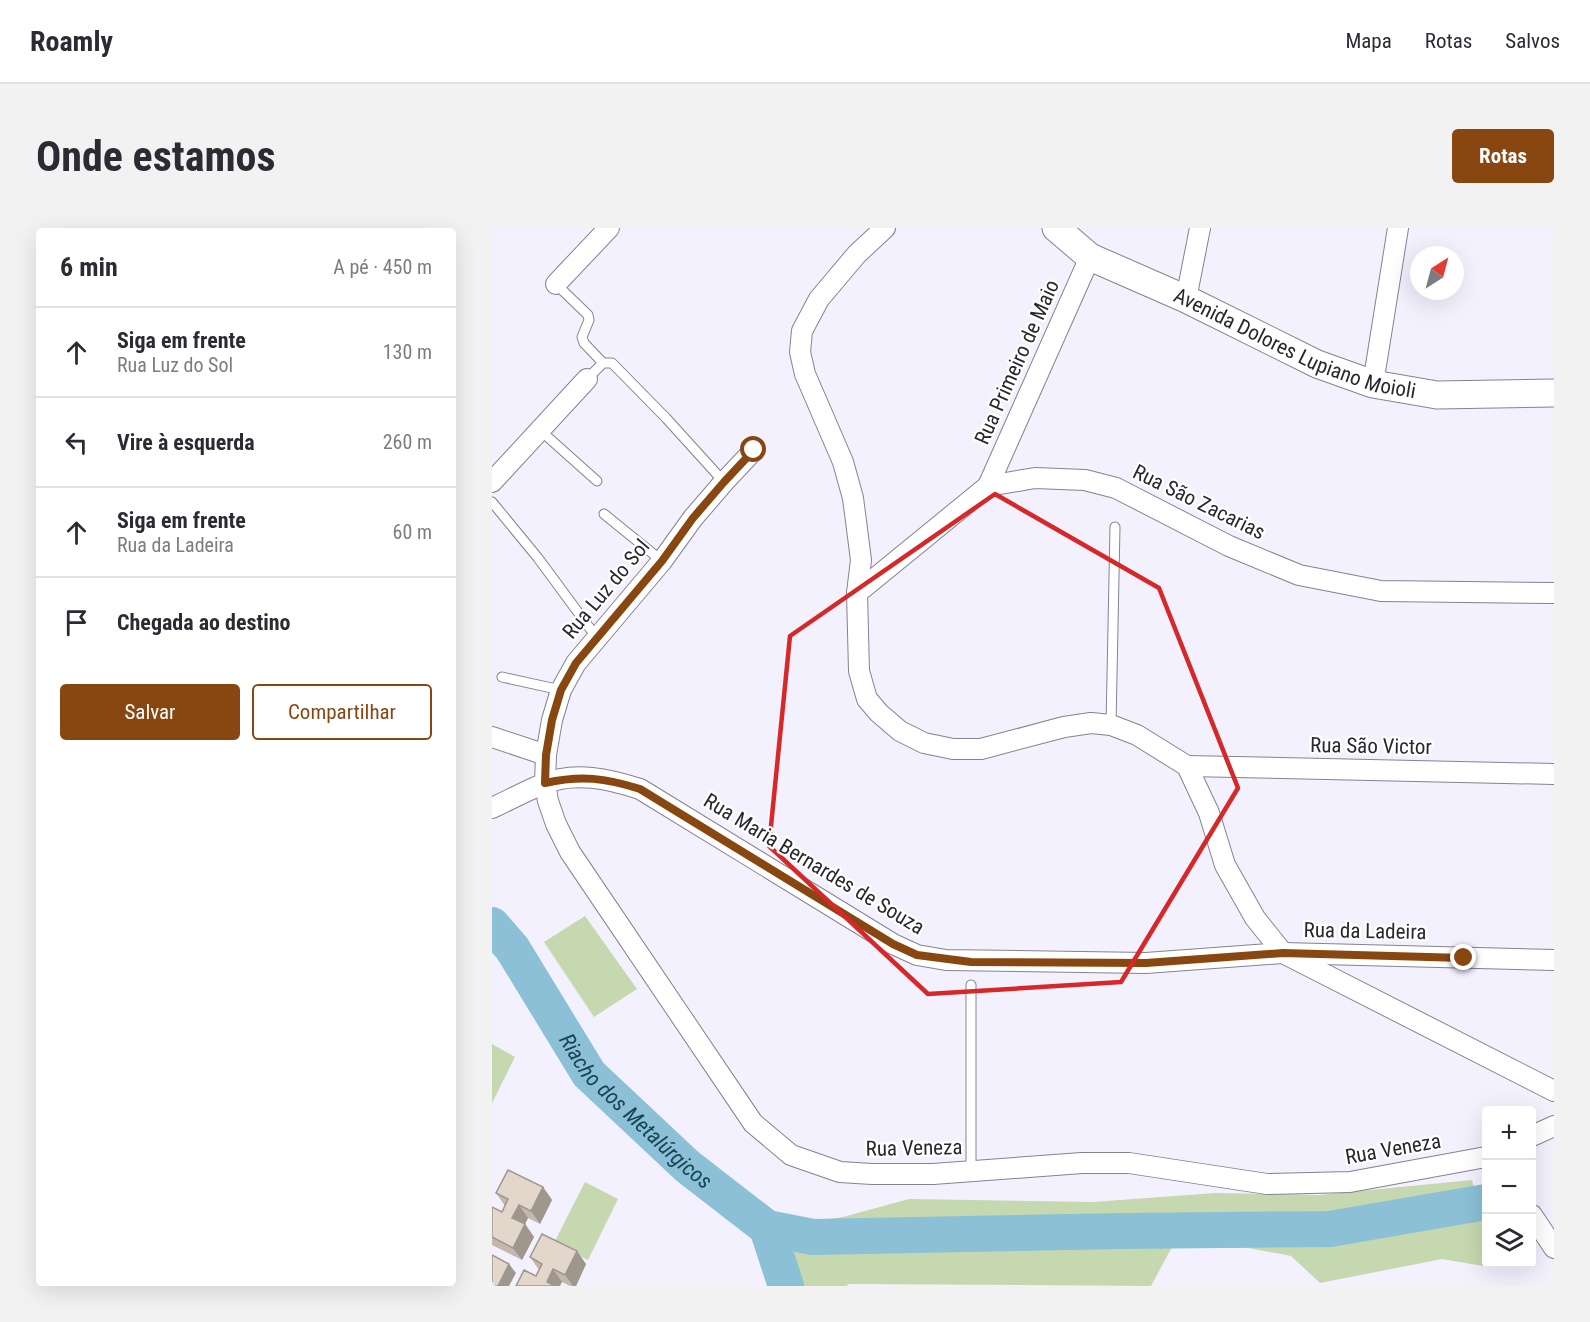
<!DOCTYPE html>
<html lang="pt">
<meta charset="utf-8">
<style>
body{margin:0;font-family:"Roboto Condensed",sans-serif;background:#f2f2f3;color:#2b2b33}
.controls{position:absolute;right:18px;bottom:18px;display:grid;overflow:hidden;border-radius:6px;box-shadow:0 6px 24px #0002}
.controls button{width:54px;height:54px;display:grid;place-items:center;padding:0;border:0;border-bottom:2px solid #e1e1e2;background:#fff;color:#2b2b33;font:30px sans-serif}
.compass{position:absolute;left:918px;top:18px;width:54px;height:54px;border-radius:50%;background:#fff;box-shadow:0 6px 24px #0002;rotate:36deg}
.stop{position:absolute;width:18px;height:18px;margin:-14px;border:4px solid #884711;border-radius:50%;background:#fff}
.stop.end{background:#884711;border-color:#fff;box-shadow:0 2px 6px #0008}
.list{margin:0;padding:0;list-style:none}
h2{display:flex;justify-content:space-between;align-items:center;height:78px;margin:0;padding:0 24px;font-size:26px}
h2 small{font-size:20px;font-weight:400;color:#7c7c81}
.list li{display:grid;grid-template-columns:39px 1fr auto;gap:18px;align-items:center;box-sizing:border-box;height:90px;padding:0 24px;border-top:2px solid #e1e1e2}
.list b{display:block;font-size:22px;white-space:nowrap}
.list p{margin:0;font-size:20px;white-space:nowrap;color:#7c7c81}
.list em{font-size:20px;font-style:normal;color:#7c7c81}
.actions{display:flex;gap:12px;padding:18px 24px}
.actions a{flex:1;padding:14px 0;border:2px solid #884711;border-radius:6px;text-align:center;font-size:21px;color:#884711}
.actions .main{background:#884711;color:#fff}
.icon{flex:none;width:33px;height:33px;fill:none;stroke:currentColor;stroke-width:2;stroke-linecap:round;stroke-linejoin:round}
.map{position:relative;flex:none;width:1062px;height:1058px;overflow:hidden;border-radius:6px}
header{display:flex;align-items:center;gap:36px;box-sizing:border-box;height:84px;padding:0 30px;background:#fff;border-bottom:2px solid #e1e1e2}
header strong{font-size:28px}
nav{display:flex;gap:33px;margin-inline-start:auto;font-size:21px}
.intro{display:flex;align-items:center;justify-content:space-between;box-sizing:border-box;height:144px;padding:0 36px}
h1{margin:0;font-size:42px}
.button{padding:15px 27px;border-radius:6px;background:#884711;color:#fff;font-size:21px;font-weight:700}
main{display:flex;gap:36px;padding:0 36px}
aside{flex:1;background:#fff;border-radius:6px;box-shadow:0 6px 24px #0002}
.map>svg:first-child{display:block}
.green{fill:#c5d8af}
.lines{fill:none;stroke-linecap:round;stroke-linejoin:round}
.river{stroke:#8bc0d6;stroke-width:36}
.lane-casing{stroke:#858291;stroke-width:11}
.street-casing{stroke:#858291;stroke-width:22}
.secondary-casing{stroke:#858291;stroke-width:29}
.lane{stroke:#fff;stroke-width:9}
.street{stroke:#fff;stroke-width:20}
.secondary{stroke:#fff;stroke-width:27}
.wall{fill:#c3b8ae}
.shaded-wall{fill:#9f968d}
.building{fill:#e3d6ca;stroke:#9f968d;stroke-width:1.5}
.route{stroke:#884711;stroke-width:8}
.marked{fill:none;stroke:#d62828;stroke-width:4.5;stroke-linejoin:round}
.labels{text-anchor:middle;dominant-baseline:central;stroke-width:4.5;stroke-linejoin:round;paint-order:stroke}
.street-label{font-size:21px;fill:#29282e;stroke:#fff}
.water-label{font-size:22px;font-style:italic;fill:#174555;stroke:#fff}
</style>
<header>
<strong>Roamly</strong>
<nav><a>Mapa</a><a>Rotas</a><a>Salvos</a></nav>
</header>
<div class="intro"><h1>Onde estamos</h1><a class="button">Rotas</a></div>
<main>
<aside>
<h2>6 min<small>A pé · 450 m</small></h2>
<ul class="list">
<li><svg class="icon" aria-label="ahead" viewBox="0 0 24 24"><path d="M12 20V5M6 11l6-6 6 6"/></svg><div><b>Siga em frente</b><p>Rua Luz do Sol</p></div><em>130 m</em></li>
<li><svg class="icon" aria-label="left" viewBox="0 0 24 24"><path d="M17 20v-9H6M10 6l-5 5 5 5"/></svg><div><b>Vire à esquerda</b></div><em>260 m</em></li>
<li><svg class="icon" aria-label="ahead" viewBox="0 0 24 24"><path d="M12 20V5M6 11l6-6 6 6"/></svg><div><b>Siga em frente</b><p>Rua da Ladeira</p></div><em>60 m</em></li>
<li><svg class="icon" aria-label="arrive" viewBox="0 0 24 24"><path d="M6 21V4h12l-3 4 3 4H6"/></svg><div><b>Chegada ao destino</b></div></li>
</ul>
<div class="actions"><a class="main">Salvar</a><a>Compartilhar</a></div>
</aside>
<div class="map">
<svg width="1062" height="1058" viewBox="0 0 1062 1058">
<rect width="100%" height="100%" fill="#f3f1fe"/>
<g class="green">
<path d="M 93,688 L 145,761 L 102,789 L 52,714 Z"/>
<path d="M 0,816 L 23,829 L 0,875 Z"/>
<path d="M 980,952 L 994,1008 L 994,1036 L 1001,1036 L 1003,1040 L 950,1031 L 828,1055 L 799,1028 L 756,1020 L 680,1019 L 659,1058 L 356,1056 L 355,1058 L 294,1058 L 292,1016 L 310,995 L 351,989 L 417,971 L 601,974 L 723,965 L 827,967 Z"/>
<path d="M 93,954 L 126,971 L 96,1032 L 62,1015 Z"/>
</g>
<g class="lines">
<g class="river">
<path id="s1" d="M 0,697 L 20,720 L 97,846 L 195,938 L 275,1000 L 294,1058"/>
<path d="M 275,1000 L 321,1009 L 630,1003 L 838,1001 L 994,974"/>
</g>
<defs>
<g id="lane">
<path d="M 64,56 L 96,87 L 97,92 L 90,109 L 92,115 L 111,135"/>
<path d="M 95,151 L 111,135 L 120,135 L 174,190 L 232,254"/>
<path d="M 49,203 L 105,253"/>
<path d="M 0,274 L 46,330 L 105,410"/>
<path d="M 112,286 L 170,333"/>
<path d="M 10,449 L 69,462"/>
<path d="M 619,497 L 623,299"/>
<path d="M 479,943 L 479,757"/>
</g>
<g id="street">
<path d="M 393,0 L 365,26 L 327,71 L 310,103 L 308,124 L 313,146 L 351,234 L 361,270 L 369,332 L 365,365 L 367,443 L 375,471 L 387,485 L 408,503 L 432,515 L 461,521 L 489,521 L 572,499 L 599,495 L 619,497 L 645,507 L 695,538 L 717,585 L 733,637 L 763,690 L 791,725 L 1062,863"/>
<path d="M 64,56 L 117,0"/>
<path d="M 694,71 L 708,0"/>
<path d="M 881,156 L 906,0"/>
<path d="M 262,222 L 232,254 L 201,290 L 170,333 L 84,435 L 69,462 L 60,492 L 54,527 L 53,555 L 56,573 L 64,596 L 78,624 L 261,895 L 299,927 L 348,944 L 380,946 L 441,946 L 590,935 L 637,935 L 775,956 L 858,954 L 994,929"/>
<path d="M 0,254 L 95,151"/>
<path d="M 496,258 L 598,29"/>
<path d="M 365,365 L 496,258 L 543,250 L 593,252 L 624,260 L 737,318 L 807,347 L 889,363 L 1062,365"/>
<path d="M 0,509 L 54,527"/>
<path d="M 695,538 L 1062,546"/>
<path d="M 0,580 C 17,572 34,563 51,556 C 83,543 117,551 148,561 L 401,716 L 425,727 L 454,732 L 654,735 L 791,725 L 1062,732"/>
<path d="M 1040,908 L 1062,898"/>
<path d="M 1040,987 L 1062,1020"/>
</g>
<g id="secondary">
<path id="s2" d="M 564,0 L 598,29 L 694,71 L 825,136 L 881,156 L 945,167 L 1062,165"/>
</g>
</defs>
<use href="#lane" class="lane-casing"/>
<use href="#street" class="street-casing"/>
<use href="#secondary" class="secondary-casing"/>
<use href="#lane" class="lane"/>
<use href="#street" class="street"/>
<use href="#secondary" class="secondary"/>
</g>
<g class="wall">
<path d="M 51,959 L 60,972 L 48,996 L 36,990 L 33,996 L 42,1009 L 30,1032 L 0,1017 L 0,979 L 10,984 L 13,978 L 4,965 Z"/>
<path d="M 38,1029 L 94,1036 L 84,1058 L 78,1058 L 70,1054 L 44,1048 L 47,1042 Z"/>
</g>
<g class="shaded-wall">
<path d="M 51,959 L 60,972 L 48,996 L 39,983 Z"/>
<path d="M 27,977 L 36,990 L 33,996 L 42,1009 L 30,1032 L 21,1020 L 20,990 Z"/>
<path d="M 85,1023 L 94,1036 L 84,1058 L 81,1058 L 73,1047 Z"/>
<path d="M 17,1036 L 24,1045 L 17,1058 L 6,1058 Z"/>
<path d="M 61,1041 L 70,1054 L 68,1058 L 58,1058 L 55,1054 Z"/>
</g>
<g class="building">
<path d="M 16,942 L 51,959 L 39,983 L 27,977 L 20,990 L 33,996 L 21,1020 L 0,1009 L 0,979 L 10,984 L 16,971 L 4,965 Z"/>
<path d="M 50,1006 L 85,1023 L 73,1047 L 61,1041 L 55,1054 L 63,1058 L 24,1058 L 32,1042 L 44,1048 L 50,1036 L 38,1029 Z"/>
<path d="M 0,1027 L 17,1036 L 6,1058 L 0,1057 Z"/>
</g>
<g class="lines">
<path class="route" d="M 262,222 L 232,254 L 201,290 L 170,333 L 84,435 L 69,462 L 60,492 L 54,527 L 53,555 C 90,547 113,550 148,561 L 401,716 L 425,727 L 479,734 L 654,735 L 791,725 L 972,730"/>
</g>
<path class="marked" d="M 503,266 L 667,360 L 746,560 L 629,754 L 436,766 L 277,618 L 298,408 Z"/>
<g class="labels">
<g class="street-label">
<text stroke="none"><textPath href="#s2" startOffset="268">Avenida Dolores Lupiano Moioli</textPath></text>
<text transform="translate(525 134) rotate(-66)">Rua Primeiro de Maio</text>
<text transform="translate(707 274) rotate(26)">Rua São Zacarias</text>
<text transform="translate(114 361) rotate(-50)">Rua Luz do Sol</text>
<text transform="translate(879 518) rotate(1)">Rua São Victor</text>
<text transform="translate(322 636) rotate(31)">Rua Maria Bernardes de Souza</text>
<text transform="translate(873 703) rotate(1)">Rua da Ladeira</text>
<text transform="translate(422 920) rotate(-1)">Rua Veneza</text>
<text transform="translate(901 921) rotate(-10)">Rua Veneza</text>
</g>
<g class="water-label">
<text stroke="none"><textPath href="#s1" startOffset="237">Riacho dos Metalúrgicos</textPath></text>
</g>
</g>
</svg>
<div class="controls">
<button>+</button>
<button>−</button>
<button><svg class="icon" aria-label="layers" viewBox="0 0 24 24"><path d="M12 4l9 5-9 5-9-5zM3 14l9 5 9-5"/></svg></button>
</div>
<svg class="compass" viewBox="-18 -18 36 36"><path d="M0-13l5 13h-10z" fill="#e53935"/><path d="M0 13l5-13h-10z" fill="#7c7c81"/></svg>
<div class="stop" style="left:262px;top:222px"></div>
<div class="stop end" style="left:972px;top:730px"></div>
</div>
</main>
